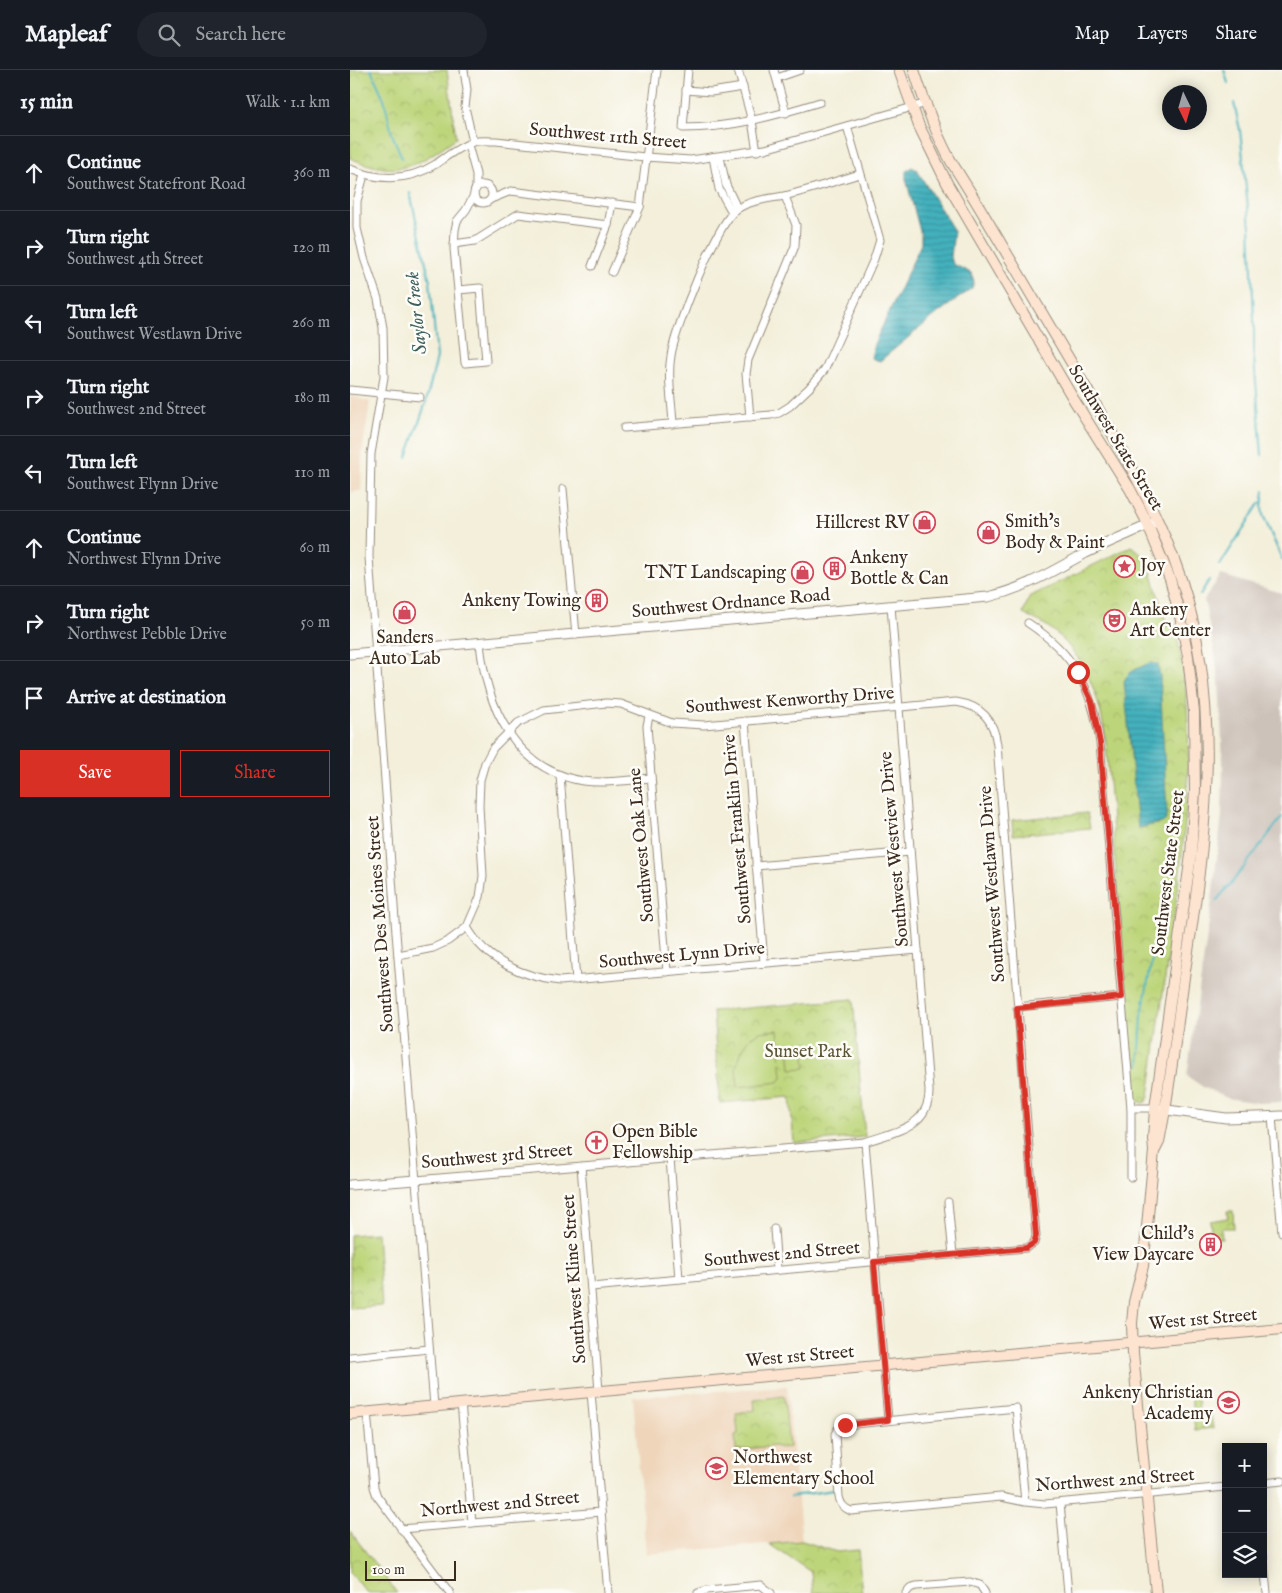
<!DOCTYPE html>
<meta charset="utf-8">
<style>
body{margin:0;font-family:"IM FELL English",serif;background:#20242c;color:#f1f3f6}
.controls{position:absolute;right:15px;bottom:15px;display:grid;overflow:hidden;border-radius:0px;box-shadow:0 2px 12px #0003}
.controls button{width:45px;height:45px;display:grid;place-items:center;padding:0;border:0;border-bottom:1px solid #363941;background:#171b24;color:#f1f3f6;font:25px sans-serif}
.compass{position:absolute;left:812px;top:15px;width:45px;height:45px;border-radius:50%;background:#171b24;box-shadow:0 2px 12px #0003;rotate:175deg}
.scale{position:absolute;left:15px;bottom:12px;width:91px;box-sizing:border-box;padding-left:5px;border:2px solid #3b2a1e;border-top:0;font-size:14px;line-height:18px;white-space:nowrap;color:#3b2a1e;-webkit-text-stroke:4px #fdfcf7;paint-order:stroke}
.stop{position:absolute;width:15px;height:15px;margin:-11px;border:4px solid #d93025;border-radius:50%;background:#fff}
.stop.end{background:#d93025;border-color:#fff;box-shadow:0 1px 5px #0008}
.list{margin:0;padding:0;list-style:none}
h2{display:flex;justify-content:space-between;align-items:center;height:65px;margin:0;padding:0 20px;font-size:21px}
h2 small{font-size:16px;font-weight:400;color:#9ea1a6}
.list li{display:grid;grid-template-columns:32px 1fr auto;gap:15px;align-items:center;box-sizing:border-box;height:75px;padding:0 20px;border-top:1px solid #363941}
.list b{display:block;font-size:19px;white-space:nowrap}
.list p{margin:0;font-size:16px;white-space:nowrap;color:#9ea1a6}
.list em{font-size:16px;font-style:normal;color:#9ea1a6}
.actions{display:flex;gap:10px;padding:15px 20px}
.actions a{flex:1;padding:11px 0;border:1px solid #d93025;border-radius:0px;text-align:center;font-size:18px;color:#d93025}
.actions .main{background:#d93025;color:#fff}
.icon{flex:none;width:28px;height:28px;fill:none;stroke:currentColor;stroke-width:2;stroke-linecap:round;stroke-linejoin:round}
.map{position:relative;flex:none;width:932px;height:1523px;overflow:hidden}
header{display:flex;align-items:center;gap:30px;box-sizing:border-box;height:70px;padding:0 25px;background:#171b24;border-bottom:1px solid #363941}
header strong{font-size:24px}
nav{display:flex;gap:28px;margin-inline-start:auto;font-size:18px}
.search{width:350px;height:45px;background:#20242c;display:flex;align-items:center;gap:12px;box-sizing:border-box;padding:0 18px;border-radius:28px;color:#9ea1a6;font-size:19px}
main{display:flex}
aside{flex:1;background:#171b24}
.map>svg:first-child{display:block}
.built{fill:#efd6bb}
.industrial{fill:#cdc2b9}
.park{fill:url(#park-crowns);stroke:#7c804c}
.pitch{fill:#bdd57a;stroke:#7c804c}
.water{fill:url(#water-rules);stroke:#3f6e6e}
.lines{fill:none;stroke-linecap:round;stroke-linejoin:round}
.stream{stroke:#43b1bd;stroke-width:2}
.minor-casing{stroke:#978c7c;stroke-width:9}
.tertiary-casing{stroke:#978c7c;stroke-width:11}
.secondary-casing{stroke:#978c7c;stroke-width:12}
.minor{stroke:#fff;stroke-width:7}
.tertiary{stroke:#fff;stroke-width:9}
.secondary{stroke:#fde4d1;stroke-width:10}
.route{stroke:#d93025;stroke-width:6}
.labels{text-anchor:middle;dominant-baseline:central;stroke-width:5;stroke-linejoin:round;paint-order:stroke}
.street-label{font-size:18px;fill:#3b2a1e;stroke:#fdfcf7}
.poi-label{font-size:18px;fill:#3b2a1e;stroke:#fdfcf7;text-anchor:start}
.park-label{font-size:18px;fill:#5c5535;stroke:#fdfcf7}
.water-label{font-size:19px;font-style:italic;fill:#3e605e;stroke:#fdfcf7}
</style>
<header>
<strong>Mapleaf</strong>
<div class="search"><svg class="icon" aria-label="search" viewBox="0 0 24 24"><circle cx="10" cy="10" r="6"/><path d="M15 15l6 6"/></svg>Search here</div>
<nav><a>Map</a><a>Layers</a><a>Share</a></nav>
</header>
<main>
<aside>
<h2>15 min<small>Walk · 1.1 km</small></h2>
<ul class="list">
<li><svg class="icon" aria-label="ahead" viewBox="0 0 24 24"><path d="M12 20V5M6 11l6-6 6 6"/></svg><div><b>Continue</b><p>Southwest Statefront Road</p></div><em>360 m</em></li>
<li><svg class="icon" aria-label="right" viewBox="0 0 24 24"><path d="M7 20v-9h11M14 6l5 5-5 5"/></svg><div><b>Turn right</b><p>Southwest 4th Street</p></div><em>120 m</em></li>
<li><svg class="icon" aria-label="left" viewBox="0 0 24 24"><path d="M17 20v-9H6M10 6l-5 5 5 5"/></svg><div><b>Turn left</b><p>Southwest Westlawn Drive</p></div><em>260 m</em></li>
<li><svg class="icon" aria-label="right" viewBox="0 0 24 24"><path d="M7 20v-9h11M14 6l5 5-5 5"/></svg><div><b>Turn right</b><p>Southwest 2nd Street</p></div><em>180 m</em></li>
<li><svg class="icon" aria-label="left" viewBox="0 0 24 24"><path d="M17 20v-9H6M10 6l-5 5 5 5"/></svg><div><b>Turn left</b><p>Southwest Flynn Drive</p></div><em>110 m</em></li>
<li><svg class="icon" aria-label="ahead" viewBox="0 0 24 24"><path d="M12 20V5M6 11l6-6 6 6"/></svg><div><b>Continue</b><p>Northwest Flynn Drive</p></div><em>60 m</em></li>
<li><svg class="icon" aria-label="right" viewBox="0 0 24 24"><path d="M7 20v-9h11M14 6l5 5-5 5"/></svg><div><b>Turn right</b><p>Northwest Pebble Drive</p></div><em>50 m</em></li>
<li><svg class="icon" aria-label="arrive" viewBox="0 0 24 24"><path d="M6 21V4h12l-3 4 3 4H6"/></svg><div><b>Arrive at destination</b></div></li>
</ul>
<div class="actions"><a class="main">Save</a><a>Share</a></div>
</aside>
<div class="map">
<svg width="932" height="1523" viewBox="0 0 932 1523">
<defs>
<pattern id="park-crowns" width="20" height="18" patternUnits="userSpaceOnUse" patternTransform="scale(1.25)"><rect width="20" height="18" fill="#bdd57a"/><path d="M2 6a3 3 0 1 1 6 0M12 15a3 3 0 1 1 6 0" fill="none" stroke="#a3b769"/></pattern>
<pattern id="water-rules" width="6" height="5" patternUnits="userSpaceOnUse" patternTransform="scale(1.25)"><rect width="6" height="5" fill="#43b1bd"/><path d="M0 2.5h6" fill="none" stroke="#399099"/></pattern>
</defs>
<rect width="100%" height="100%" fill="#fdfcf7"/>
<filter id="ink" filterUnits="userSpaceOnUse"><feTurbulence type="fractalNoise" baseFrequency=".02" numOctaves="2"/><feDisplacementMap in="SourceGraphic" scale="10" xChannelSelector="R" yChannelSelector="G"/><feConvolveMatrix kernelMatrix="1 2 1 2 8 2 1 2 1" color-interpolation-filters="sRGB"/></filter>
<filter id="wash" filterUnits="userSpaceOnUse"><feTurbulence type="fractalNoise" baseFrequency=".0096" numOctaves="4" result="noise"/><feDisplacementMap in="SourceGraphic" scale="20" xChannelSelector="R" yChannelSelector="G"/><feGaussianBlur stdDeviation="1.12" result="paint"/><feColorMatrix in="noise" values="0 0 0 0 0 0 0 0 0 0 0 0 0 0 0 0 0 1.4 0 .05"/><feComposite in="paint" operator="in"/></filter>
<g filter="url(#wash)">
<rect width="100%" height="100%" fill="#f3efda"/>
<g class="built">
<path d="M 0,325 L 20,332 L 12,383 L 11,421 L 0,422 Z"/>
<path d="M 437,1316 L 452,1471 L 296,1484 L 283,1327 Z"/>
</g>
<path class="industrial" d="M 871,505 L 932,523 L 932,1032 L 909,1033 L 877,1028 L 853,1017 L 837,1006 L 861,837 L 872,745 L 873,691 L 869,611 L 864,579 L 854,530 Z"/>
<g class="park">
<path d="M 0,0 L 97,0 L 106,68 C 65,97 50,109 0,88 Z"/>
<path d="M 782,476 L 798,491 L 817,556 L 824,553 C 851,661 835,768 820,876 C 812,926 806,976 799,1026 L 797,1031 L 793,1033 L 785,1030 L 783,1020 L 756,673 C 751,629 735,583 697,556 C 690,551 681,548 673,544 L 679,527 Z"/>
<path d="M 737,743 L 740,758 L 663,765 L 662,750 Z"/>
<path d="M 503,929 L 515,1067 L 444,1073 L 440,1027 L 370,1033 L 363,941 Z"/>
<path d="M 877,1141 L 883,1141 L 884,1158 L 871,1158 L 872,1168 L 862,1168 L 860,1151 L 878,1148 Z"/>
<path d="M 27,1163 L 32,1236 L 0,1238 L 0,1165 Z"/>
<path d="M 434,1326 L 439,1377 L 433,1379 L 425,1376 L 386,1380 L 385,1365 L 388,1364 L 386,1343 L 405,1340 L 404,1330 Z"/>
<path d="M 841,1326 L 848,1327 L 849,1346 L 861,1345 L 863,1358 L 845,1360 Z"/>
<path d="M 0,1461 L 47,1523 L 17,1523 L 0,1502 Z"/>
<path d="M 452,1471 L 487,1482 L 508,1480 L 512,1523 L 463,1523 L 461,1502 L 419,1474 Z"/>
</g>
<g class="pitch">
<path d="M 428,960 L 432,1007 L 429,1012 L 388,1017 L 386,998 L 392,980 L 401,967 L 410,962 Z"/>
<path d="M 454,973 L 456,998 L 441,999 L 439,974 Z"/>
</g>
<g class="water">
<path d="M 562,97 L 567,100 L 604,161 L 601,187 L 603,194 L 621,203 L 624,211 L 622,218 L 588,243 L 530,291 L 521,288 L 524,274 L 571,174 L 571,165 L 556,109 L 556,101 Z"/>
<path d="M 799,593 L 808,594 L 810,607 L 817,744 L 816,750 L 812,753 L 788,758 L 774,612 C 777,601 790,598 799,593 Z"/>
</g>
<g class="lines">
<g class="stream">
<path d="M 21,0 L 34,29 L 42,64 L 52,88"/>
<path d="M 874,0 L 878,13"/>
<path d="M 884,33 L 890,60 L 900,157 L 904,249 L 904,288 L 912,385"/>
<path d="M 931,41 L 932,41"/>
<path d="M 57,387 L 76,332 L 87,287 L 80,211 L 60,123"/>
<path d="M 914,421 L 912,437 L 913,445 L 932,489"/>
<path d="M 870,495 L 909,434 L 912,432"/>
<path d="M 850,525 L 859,510"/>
<path d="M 866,831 L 884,810 L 932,747"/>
<path d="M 789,995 L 792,945 L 804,878"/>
<path d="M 449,1425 L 484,1420"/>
<path d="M 440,1427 L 447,1426"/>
</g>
</g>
</g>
<g filter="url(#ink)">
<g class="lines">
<defs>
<g id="minor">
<path d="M 114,0 L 117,20 L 115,37 L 123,72"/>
<path d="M 338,0 L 333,58 C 380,58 425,46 470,32"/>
<path d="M 388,0 L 402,51 L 407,81"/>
<path d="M 424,0 L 436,43"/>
<path d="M 427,8 L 450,0"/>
<path d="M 336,20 L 361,22 L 393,17"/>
<path d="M 118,75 L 126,104 L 126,119"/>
<path d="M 363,87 L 369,119 L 382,142"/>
<path d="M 370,87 L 376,115 L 387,138"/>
<path d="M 0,99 C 29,111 59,111 86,94 C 97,86 110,76 123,72 C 130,70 139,71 146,71 L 295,87 L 341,90 L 415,79 L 577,33"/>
<path d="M 14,105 L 7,131 L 7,158 L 14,188 L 28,229 L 33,258 L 34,307 L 21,384 L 19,487 L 45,850 L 84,1336"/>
<circle cx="133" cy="124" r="9"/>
<path d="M 141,129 L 161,121 L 290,137 L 307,0"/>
<path d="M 104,174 L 125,171 L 168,144 L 258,155"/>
<path d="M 242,196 L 258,155 L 262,133"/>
<path d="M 262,202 L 290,137"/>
<path d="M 108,220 L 130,218 L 136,291 L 115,293 L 104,179 L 105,160 L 107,151 L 116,140 L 124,125"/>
<path d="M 0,320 L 70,327"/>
<path d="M 400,347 L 396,304 L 398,290 L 445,176 L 446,155 L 435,126"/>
<path d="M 323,354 C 322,332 317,308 321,286 C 324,261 368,150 387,139 C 401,130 418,129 434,126 C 460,120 485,111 510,104"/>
<path d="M 274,358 L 421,345 L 429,343 L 440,336 L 459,318 L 475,299 L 524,189 L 530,170 L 497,56"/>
<path d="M 213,419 L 226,565"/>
<path d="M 678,553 C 725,584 742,618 750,673 L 781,1038 L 781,1107"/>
<path d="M 130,573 C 136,635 164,700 233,711 C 255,714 279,710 301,708"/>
<path d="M 299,646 L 297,656 L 317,902"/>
<path d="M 395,651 L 414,893"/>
<path d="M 210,705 L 226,910"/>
<path d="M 406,796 L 560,782"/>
<path d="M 117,857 C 136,891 173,907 210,911 L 568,880"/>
<path d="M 48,885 L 83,878 L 98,871 L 117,857 L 130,827 L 133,806 L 129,736 L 130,710 L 135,693 L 143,678 L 168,653 L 194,640 L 256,633 L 271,634 L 322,653 L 354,655 L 606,632 C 632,636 644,650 647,675 L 686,1166 L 684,1173 L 676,1178 L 241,1217"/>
<path d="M 667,937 L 772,927"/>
<path d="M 781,1038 L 805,1038"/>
<path d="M 922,1047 L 932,1163"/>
<path d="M 515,1072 L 538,1350"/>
<path d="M 320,1088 L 329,1209"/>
<path d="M 231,1096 L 249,1321"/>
<path d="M 66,1110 L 515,1072 C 544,1062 580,1057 579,1020 L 541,536"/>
<path d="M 598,1132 L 603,1185"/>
<path d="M 424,1159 L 427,1200"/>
<path d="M 0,1287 L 79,1279"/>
<path d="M 241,1322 L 258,1523"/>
<path d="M 111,1333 L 122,1453"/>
<path d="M 17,1342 L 24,1417 L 27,1426 L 100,1523"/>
<path d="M 913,1413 L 932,1411"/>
<path d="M 675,1432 L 666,1338 L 495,1355 L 487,1360 L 485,1364 L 489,1427 C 491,1435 494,1438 501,1441 L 651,1427 L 675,1432 L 695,1434 L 876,1417"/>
<path d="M 710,1433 L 718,1523"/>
<path d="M 51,1459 L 251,1442"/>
<path d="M 913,1485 L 917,1523"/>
<path d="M 348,1523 L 357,1520 L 411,1515 L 421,1523"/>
<path d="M 556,1523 L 560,1518 L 566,1516 L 620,1512 L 630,1515 L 635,1523"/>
</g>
<g id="tertiary">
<path d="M 0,584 L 638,527 C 676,518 702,501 736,483 C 758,472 781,463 803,453"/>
<path d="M 810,1039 L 876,1048 L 932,1046"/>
<path d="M 0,1115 L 66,1110"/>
</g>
<g id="secondary">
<path d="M 549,0 L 569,56 L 597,113 L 724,330 L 780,419 L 795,448 L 820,509 L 830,546 L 838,586 L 844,642 L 845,720 L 841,785 L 805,1038 L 803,1069 L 804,1081 L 795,1178 L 793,1196 L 784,1232 L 782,1253 L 783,1283 L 806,1523"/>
<path d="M 564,0 C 574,31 586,65 602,93 C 614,112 626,131 637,150 C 668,203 700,256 731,309 C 768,374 807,438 831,509 C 874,640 855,774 834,907 C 828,952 822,996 815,1040 L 809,1072 L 805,1080"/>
<path d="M 0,1344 L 932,1259"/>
</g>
</defs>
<use href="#minor" class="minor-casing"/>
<use href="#tertiary" class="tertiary-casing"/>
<use href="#secondary" class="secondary-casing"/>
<use href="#minor" class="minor"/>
<use href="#tertiary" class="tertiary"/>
<use href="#secondary" class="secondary"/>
</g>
</g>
<g class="lines" filter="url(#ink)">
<path class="route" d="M 495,1355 L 538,1350 L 524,1192 L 676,1178 L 684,1173 L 686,1166 L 667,938 L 772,927 L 750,673 L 742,632 L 728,602"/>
</g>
<defs>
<symbol id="shop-ring" viewBox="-11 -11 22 22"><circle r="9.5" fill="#fdfcf7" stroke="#d1495b" stroke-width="1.5"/><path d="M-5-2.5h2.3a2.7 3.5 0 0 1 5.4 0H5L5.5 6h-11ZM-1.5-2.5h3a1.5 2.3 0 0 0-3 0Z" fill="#d1495b"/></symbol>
<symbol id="sight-ring" viewBox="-11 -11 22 22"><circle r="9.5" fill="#fdfcf7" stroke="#d1495b" stroke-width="1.5"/><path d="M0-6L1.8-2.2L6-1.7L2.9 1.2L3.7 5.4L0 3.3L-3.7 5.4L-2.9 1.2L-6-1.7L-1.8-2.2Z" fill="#d1495b"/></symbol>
<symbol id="building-ring" viewBox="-11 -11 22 22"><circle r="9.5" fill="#fdfcf7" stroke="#d1495b" stroke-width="1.5"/><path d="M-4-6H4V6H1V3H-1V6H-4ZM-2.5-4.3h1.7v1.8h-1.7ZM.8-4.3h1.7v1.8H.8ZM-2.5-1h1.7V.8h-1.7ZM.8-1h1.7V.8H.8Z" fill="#d1495b"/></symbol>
<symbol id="theatre-ring" viewBox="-11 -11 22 22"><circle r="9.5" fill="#fdfcf7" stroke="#d1495b" stroke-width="1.5"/><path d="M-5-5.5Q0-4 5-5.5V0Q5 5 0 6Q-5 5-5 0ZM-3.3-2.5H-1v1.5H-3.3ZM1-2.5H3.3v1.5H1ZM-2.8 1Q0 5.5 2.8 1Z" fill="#d1495b"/></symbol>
<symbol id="church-ring" viewBox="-11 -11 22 22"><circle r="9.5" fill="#fdfcf7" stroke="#d1495b" stroke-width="1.5"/><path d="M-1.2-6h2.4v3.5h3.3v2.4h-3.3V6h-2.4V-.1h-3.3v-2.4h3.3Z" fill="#d1495b"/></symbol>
<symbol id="school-ring" viewBox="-11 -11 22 22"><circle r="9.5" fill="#fdfcf7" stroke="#d1495b" stroke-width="1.5"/><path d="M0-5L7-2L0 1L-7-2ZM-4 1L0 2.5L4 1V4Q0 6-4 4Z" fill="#d1495b"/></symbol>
</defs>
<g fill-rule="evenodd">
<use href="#shop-ring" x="562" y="440" width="25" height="25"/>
<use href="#shop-ring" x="626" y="450" width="25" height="25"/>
<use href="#sight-ring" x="762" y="484" width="25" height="25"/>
<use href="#building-ring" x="472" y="486" width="25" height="25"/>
<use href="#shop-ring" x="440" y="490" width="25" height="25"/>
<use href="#building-ring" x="234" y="518" width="25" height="25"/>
<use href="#shop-ring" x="42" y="530" width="25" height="25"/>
<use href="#theatre-ring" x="752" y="538" width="25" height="25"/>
<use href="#church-ring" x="234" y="1060" width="25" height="25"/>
<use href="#building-ring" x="848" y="1162" width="25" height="25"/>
<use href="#school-ring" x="866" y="1320" width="25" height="25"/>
<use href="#school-ring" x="354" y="1386" width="25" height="25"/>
</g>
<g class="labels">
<g class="street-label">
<text transform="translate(258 67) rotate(5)">Southwest 11th Street</text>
<text transform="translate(765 368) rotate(59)">Southwest State Street</text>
<text transform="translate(381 534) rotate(-5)">Southwest Ordnance Road</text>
<text transform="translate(440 631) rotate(-4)">Southwest Kenworthy Drive</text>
<text transform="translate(388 759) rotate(-95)">Southwest Franklin Drive</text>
<text transform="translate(292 775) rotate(-95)">Southwest Oak Lane</text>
<text transform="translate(545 779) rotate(-95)">Southwest Westview Drive</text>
<text transform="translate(819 803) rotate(-83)">Southwest State Street</text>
<text transform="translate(643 814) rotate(-94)">Southwest Westlawn Drive</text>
<text transform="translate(31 854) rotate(-94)">Southwest Des Moines Street</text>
<text transform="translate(332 886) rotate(-5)">Southwest Lynn Drive</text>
<text transform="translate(147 1087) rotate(-5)">Southwest 3rd Street</text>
<text transform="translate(432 1185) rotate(-5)">Southwest 2nd Street</text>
<text transform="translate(225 1209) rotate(-94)">Southwest Kline Street</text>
<text transform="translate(853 1250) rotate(-5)">West 1st Street</text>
<text transform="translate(450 1287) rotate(-5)">West 1st Street</text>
<text transform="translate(765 1411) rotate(-4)">Northwest 2nd Street</text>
<text transform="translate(150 1435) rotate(-5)">Northwest 2nd Street</text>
</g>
<g class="poi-label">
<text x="655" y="452">Smith's<tspan x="655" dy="21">Body &amp; Paint</tspan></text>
<text x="559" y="453" text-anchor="end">Hillcrest RV</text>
<text x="500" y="488">Ankeny<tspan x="500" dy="21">Bottle &amp; Can</tspan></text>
<text x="790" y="496">Joy</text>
<text x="436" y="503" text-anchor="end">TNT Landscaping</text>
<text x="231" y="531" text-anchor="end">Ankeny Towing</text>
<text x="780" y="540">Ankeny<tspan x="780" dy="21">Art Center</tspan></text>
<text x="55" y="568" text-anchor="middle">Sanders<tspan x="55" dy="21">Auto Lab</tspan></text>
<text x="262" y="1062">Open Bible<tspan x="262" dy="21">Fellowship</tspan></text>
<text x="844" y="1164" text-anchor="end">Child's<tspan x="844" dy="21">View Daycare</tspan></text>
<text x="863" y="1323" text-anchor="end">Ankeny Christian<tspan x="863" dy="21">Academy</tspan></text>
<text x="383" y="1388">Northwest<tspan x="383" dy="21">Elementary School</tspan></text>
</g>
<g class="park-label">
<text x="458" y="982">Sunset Park</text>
</g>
<g class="water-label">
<text transform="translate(67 243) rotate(-96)">Saylor Creek</text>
</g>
</g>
</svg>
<div class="controls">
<button>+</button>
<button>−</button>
<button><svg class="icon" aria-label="layers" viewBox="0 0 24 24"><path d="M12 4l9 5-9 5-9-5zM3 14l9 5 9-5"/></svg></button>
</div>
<svg class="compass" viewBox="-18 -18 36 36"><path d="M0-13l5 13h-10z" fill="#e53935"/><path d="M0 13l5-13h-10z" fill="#9ea1a6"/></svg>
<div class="scale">100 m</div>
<div class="stop" style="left:728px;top:602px"></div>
<div class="stop end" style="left:495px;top:1355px"></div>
</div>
</main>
